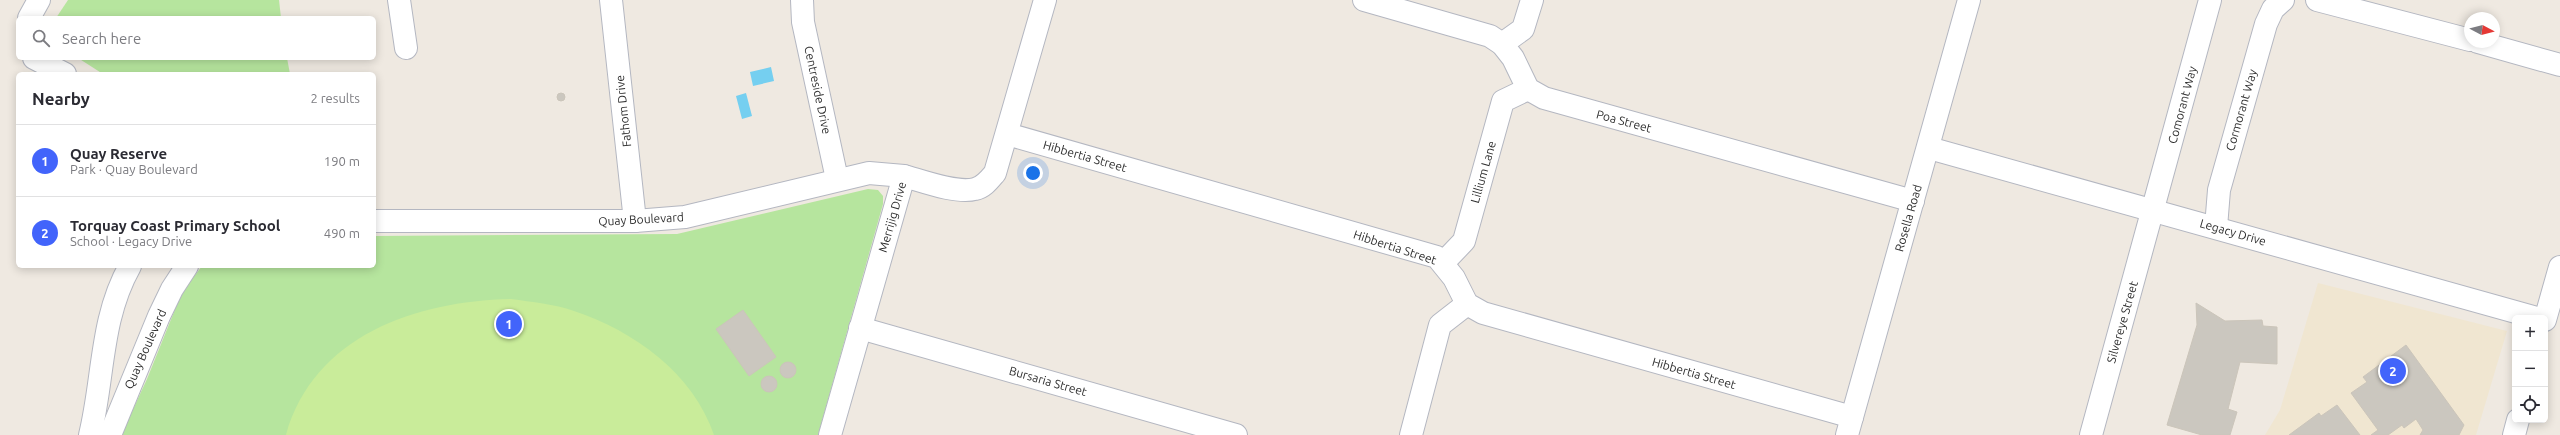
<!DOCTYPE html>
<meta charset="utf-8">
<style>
body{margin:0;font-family:Ubuntu,sans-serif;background:#f2f2f3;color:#2b2b33}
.controls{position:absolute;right:12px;bottom:12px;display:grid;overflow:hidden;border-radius:6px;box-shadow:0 2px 10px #0003}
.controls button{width:36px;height:36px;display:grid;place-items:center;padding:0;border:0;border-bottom:1px solid #e1e1e2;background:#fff;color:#2b2b33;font:20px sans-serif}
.compass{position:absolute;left:2464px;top:12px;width:36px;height:36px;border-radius:50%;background:#fff;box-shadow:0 2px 10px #0003;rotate:97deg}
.you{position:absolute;left:1033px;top:173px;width:14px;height:14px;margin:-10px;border:3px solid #fff;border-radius:50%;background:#1a73e8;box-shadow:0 0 0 6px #1a73e833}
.badge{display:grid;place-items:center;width:26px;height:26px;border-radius:50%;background:#4264fb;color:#fff;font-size:13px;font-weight:700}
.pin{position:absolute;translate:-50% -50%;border:2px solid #fff;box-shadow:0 1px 4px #0006}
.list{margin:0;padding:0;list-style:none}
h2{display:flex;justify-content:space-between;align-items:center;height:52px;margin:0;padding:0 16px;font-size:17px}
h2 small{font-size:13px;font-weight:400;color:#7c7c81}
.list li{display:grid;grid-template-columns:26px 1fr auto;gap:12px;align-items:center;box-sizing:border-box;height:72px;padding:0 16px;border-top:1px solid #e1e1e2}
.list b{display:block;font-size:15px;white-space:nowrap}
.list p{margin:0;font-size:13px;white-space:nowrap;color:#7c7c81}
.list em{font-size:13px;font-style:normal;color:#7c7c81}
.icon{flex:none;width:22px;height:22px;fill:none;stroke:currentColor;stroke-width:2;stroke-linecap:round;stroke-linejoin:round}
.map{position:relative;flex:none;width:2560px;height:435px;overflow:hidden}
.search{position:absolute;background:#fff;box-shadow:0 2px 10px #0003;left:16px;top:16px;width:360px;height:44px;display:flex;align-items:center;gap:10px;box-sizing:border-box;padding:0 14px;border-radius:6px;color:#7c7c81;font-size:15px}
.panel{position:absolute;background:#fff;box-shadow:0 2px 10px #0003;left:16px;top:72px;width:360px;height:196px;border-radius:6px}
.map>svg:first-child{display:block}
.education{fill:#f0e6d1}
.green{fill:#b6e59e}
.pitch{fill:#c9ec9a}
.water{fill:#75cff0}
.building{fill:#cbc7bf;stroke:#cbc5ba}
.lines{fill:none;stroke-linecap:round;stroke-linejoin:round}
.minor-casing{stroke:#b4b7c1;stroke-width:24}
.minor{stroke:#fff;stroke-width:22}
.labels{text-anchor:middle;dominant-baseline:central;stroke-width:4;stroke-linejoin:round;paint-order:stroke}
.street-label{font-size:12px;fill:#2e2e2e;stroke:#fff}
</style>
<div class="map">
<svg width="2560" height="435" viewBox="0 0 2560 435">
<rect width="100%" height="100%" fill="#efe9e1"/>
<path class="education" d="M 2318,283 L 2507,331 L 2476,435 L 2265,435 L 2280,410 Z"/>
<g class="green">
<path d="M 68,0 L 279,0 L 281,18 L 56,18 Z"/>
<path d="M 78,58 L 287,58 L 290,74 L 103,74 Z"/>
<path d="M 868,189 L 878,190 L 883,196 L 883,204 L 818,435 L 121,435 L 147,379 L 182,292 L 202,266 L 374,266 L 374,236 L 677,234 Z"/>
</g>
<path class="pitch" d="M 511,299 C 532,302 554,304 574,311 C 634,331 693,373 714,435 L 286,435 C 314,335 417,301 511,299 Z"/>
<g class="water">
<path d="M 771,67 L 774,81 L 753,86 L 750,72 Z"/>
<path d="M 746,93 L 752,116 L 742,119 L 736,96 Z"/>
</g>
<g class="building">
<circle cx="561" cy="97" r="4"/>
<path d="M 2196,303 L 2225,321 L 2262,320 L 2263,326 L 2277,327 L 2277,364 L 2240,362 L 2228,409 L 2237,412 L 2230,435 L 2202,435 L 2167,425 L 2197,325 Z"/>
<path d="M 743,310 L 776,357 L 749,376 L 716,329 Z"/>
<path d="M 2406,345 L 2464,425 L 2459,435 L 2420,435 L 2423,430 L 2416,419 L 2404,428 L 2402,425 L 2388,435 L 2371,435 L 2378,430 L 2351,393 L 2367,382 L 2363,377 Z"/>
<circle cx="788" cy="370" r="8"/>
<circle cx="769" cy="384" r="8"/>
<path d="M 2337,405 L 2360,435 L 2289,435 L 2319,413 L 2321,416 Z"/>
</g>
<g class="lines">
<defs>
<g id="minor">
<path d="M 399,0 L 406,48"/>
<path d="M 611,0 L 635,221"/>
<path d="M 802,0 L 803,22 L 837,179"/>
<path d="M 1364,0 L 1490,36 L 1502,44 L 1513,58 L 1528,89 L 1544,98 L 1913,201"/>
<path d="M 2317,0 L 2470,40"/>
<path d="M 29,18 L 39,0"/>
<path d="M 2478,42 L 2560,65"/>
<path d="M 1502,44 L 1523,29 L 1532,0"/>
<path d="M 34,58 L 65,74"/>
<path d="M 1007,134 L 1437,257 L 1454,278 L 1467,304 L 1483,313 L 1852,417"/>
<path d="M 1929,148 L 2537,318"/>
<path d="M 374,221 L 635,221 L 685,217 L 869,173 L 904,176"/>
<path d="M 2216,227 L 2219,190 L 2266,24 L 2273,9 L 2283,0"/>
<path d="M 1443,263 L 1464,241 L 1503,101 L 1528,89"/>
<path d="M 2545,320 L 2560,267"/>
<path d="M 860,328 L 1236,435"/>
<path d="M 90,435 C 104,378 100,319 130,266"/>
<path d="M 110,435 L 159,316 L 172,289 L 187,266"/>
<path d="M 830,435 L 904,176 C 922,181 957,194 975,189 C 984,187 989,180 995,173 L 1045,0"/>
<path d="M 1411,435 L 1440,325 L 1467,304"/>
<path d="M 1847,435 L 1969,0"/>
<path d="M 2091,435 L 2210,0"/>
<path d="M 2514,435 L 2518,420"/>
</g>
</defs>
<use href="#minor" class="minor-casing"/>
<use href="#minor" class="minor"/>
</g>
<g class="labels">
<g class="street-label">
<text transform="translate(818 90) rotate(78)">Centreside Drive</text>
<text transform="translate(2182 105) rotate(-75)">Comorant Way</text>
<text transform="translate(2241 110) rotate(-74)">Cormorant Way</text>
<text transform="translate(623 111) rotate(-96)">Fathom Drive</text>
<text transform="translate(1624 121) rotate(15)">Poa Street</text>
<text transform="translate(1085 156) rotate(16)">Hibbertia Street</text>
<text transform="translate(1483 172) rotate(-74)">Lillium Lane</text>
<text transform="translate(892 217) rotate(-74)">Merrijig Drive</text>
<text transform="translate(1908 218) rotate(-74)">Rosella Road</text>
<text transform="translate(641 219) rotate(-3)">Quay Boulevard</text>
<text transform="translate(2233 232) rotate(16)">Legacy Drive</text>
<text transform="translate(1395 247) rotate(18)">Hibbertia Street</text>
<text transform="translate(2122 322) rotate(-74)">Silvereye Street</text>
<text transform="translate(145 349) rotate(-66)">Quay Boulevard</text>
<text transform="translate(1694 373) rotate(16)">Hibbertia Street</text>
<text transform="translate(1048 381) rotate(16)">Bursaria Street</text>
</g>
</g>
</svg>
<div class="controls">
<button>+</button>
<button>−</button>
<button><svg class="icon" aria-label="locate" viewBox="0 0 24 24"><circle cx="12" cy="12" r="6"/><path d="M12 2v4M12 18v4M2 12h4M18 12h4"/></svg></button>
</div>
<svg class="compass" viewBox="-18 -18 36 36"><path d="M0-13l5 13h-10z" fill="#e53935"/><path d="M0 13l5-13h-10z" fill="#7c7c81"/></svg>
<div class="you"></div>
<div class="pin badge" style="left:509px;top:324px">1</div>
<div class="pin badge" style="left:2393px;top:371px">2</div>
<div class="search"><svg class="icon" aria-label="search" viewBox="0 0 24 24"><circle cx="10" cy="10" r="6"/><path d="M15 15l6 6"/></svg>Search here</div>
<section class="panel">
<h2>Nearby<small>2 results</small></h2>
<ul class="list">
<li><span class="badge">1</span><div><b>Quay Reserve</b><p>Park · Quay Boulevard</p></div><em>190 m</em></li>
<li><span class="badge">2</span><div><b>Torquay Coast Primary School</b><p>School · Legacy Drive</p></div><em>490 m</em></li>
</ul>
</section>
</div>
